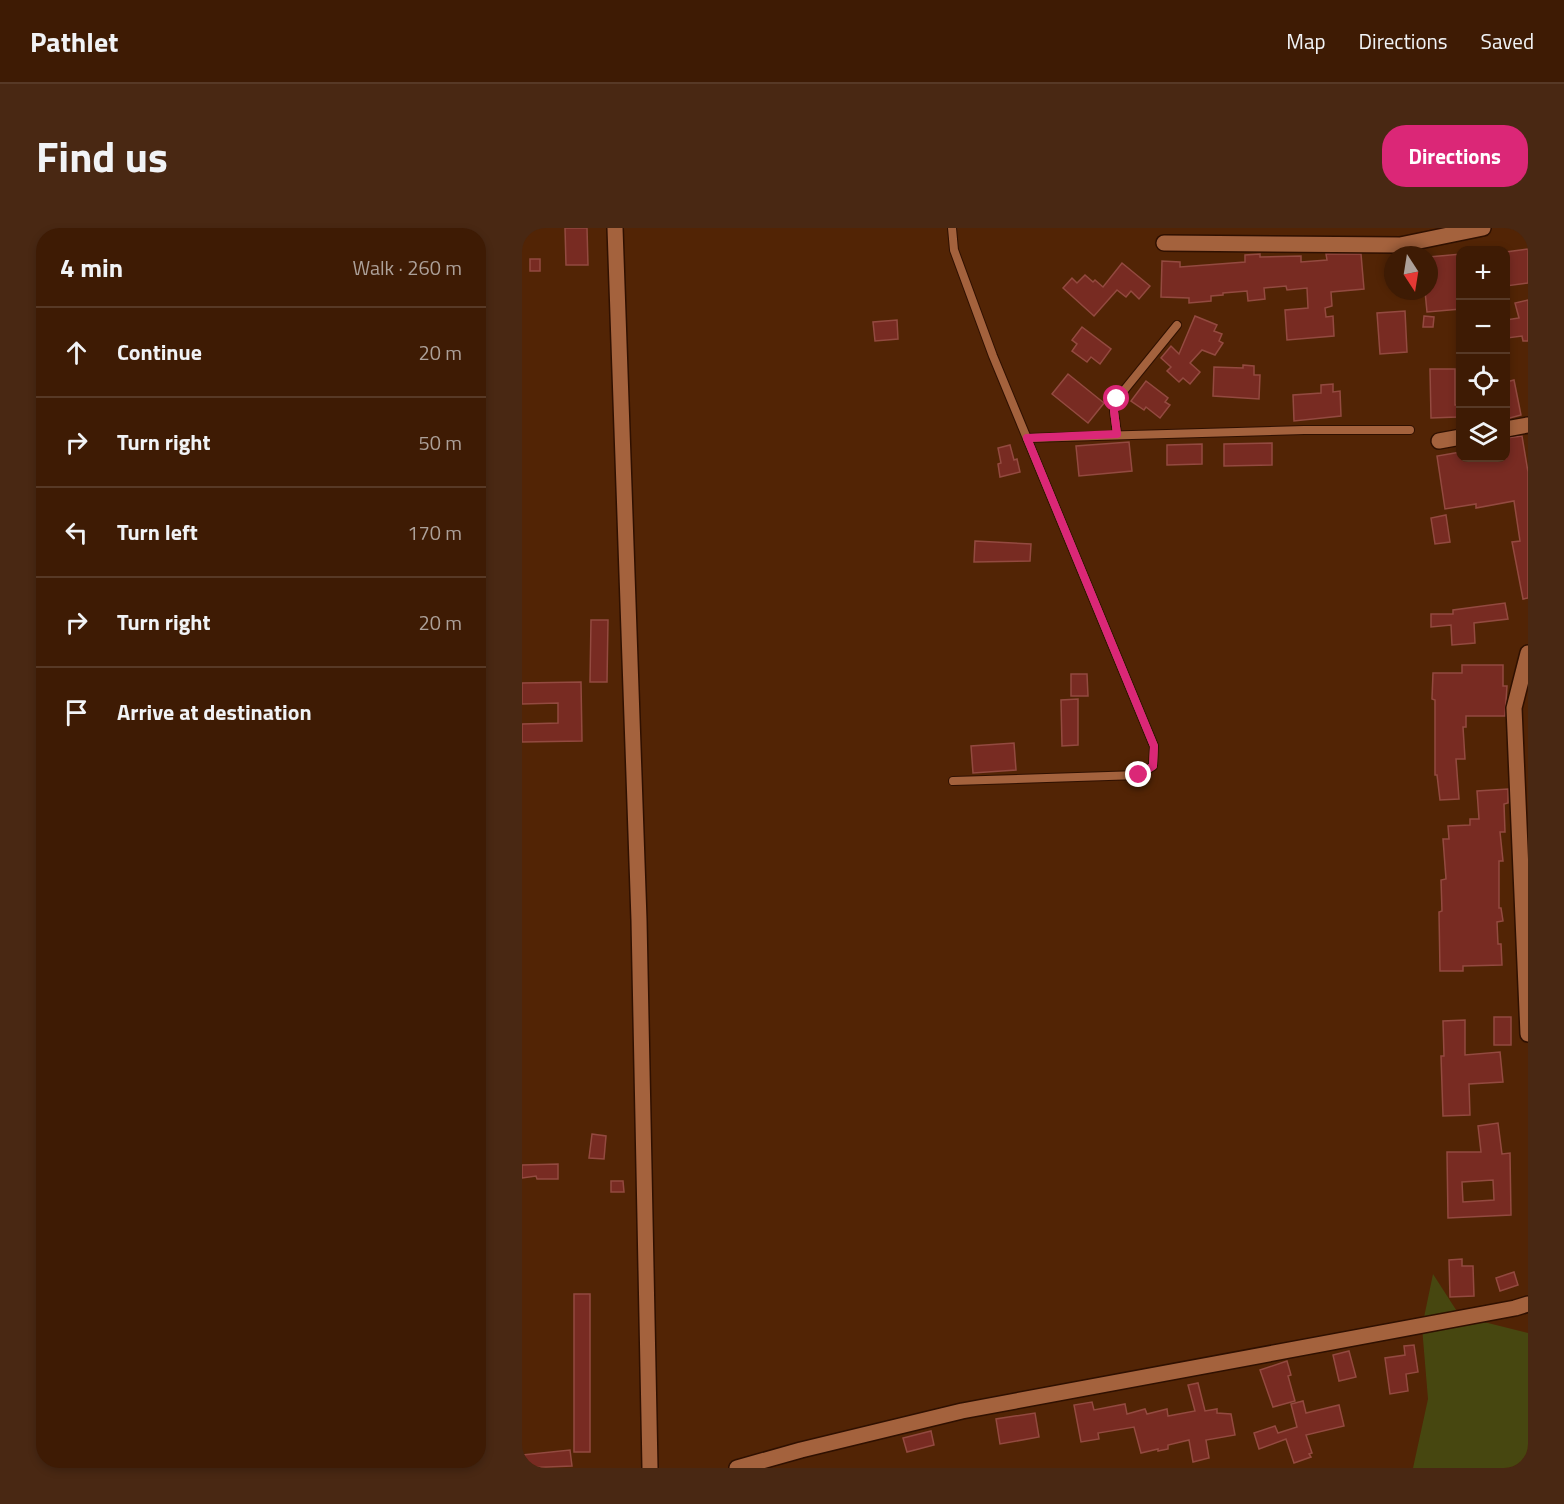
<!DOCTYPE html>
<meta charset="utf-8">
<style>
body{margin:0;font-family:"Titillium Web",sans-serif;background:#492813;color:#f1f3f6}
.controls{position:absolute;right:18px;top:18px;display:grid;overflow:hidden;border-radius:12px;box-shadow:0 3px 9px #0003}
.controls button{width:54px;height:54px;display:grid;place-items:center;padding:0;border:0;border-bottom:2px solid #573926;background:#3e1b04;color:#f1f3f6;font:30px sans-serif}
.compass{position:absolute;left:862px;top:18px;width:54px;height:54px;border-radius:50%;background:#3e1b04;box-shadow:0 3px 9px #0003;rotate:168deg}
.stop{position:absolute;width:18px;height:18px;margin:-14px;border:4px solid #db2777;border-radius:50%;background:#fff}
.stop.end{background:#db2777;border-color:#fff;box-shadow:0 2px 6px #0008}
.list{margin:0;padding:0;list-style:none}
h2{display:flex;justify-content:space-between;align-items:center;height:78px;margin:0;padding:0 24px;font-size:26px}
h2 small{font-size:20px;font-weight:400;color:#ada19a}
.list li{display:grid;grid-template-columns:39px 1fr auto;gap:18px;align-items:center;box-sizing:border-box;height:90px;padding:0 24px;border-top:2px solid #573926}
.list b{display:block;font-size:22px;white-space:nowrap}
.list em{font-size:20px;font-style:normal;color:#ada19a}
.icon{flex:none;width:33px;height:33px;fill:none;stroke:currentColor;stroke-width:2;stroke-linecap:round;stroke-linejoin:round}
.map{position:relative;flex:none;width:1006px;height:1240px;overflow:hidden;border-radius:24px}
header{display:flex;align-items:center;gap:36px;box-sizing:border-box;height:84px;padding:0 30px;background:#3e1b04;border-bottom:2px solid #573926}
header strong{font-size:28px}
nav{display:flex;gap:33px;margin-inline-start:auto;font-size:21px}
.intro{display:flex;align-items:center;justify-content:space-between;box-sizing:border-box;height:144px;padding:0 36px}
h1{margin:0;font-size:42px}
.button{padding:15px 27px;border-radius:24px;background:#db2777;color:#fff;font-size:21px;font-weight:700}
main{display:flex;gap:36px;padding:0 36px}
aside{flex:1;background:#3e1b04;border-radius:24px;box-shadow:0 3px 9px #0003}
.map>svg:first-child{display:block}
.green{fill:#474710}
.building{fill:#782b22;stroke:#934a40;stroke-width:1.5;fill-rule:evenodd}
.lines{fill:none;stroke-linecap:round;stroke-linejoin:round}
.service-casing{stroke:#2f1000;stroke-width:10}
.minor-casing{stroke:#2f1000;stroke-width:18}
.service{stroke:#a4623d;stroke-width:8}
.minor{stroke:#a4623d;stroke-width:15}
.route{stroke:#db2777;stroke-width:8}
</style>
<header>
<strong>Pathlet</strong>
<nav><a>Map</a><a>Directions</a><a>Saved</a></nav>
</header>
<div class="intro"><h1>Find us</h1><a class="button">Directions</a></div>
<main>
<aside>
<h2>4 min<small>Walk · 260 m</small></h2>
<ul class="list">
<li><svg class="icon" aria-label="ahead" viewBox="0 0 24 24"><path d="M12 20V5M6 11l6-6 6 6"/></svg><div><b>Continue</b></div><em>20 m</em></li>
<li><svg class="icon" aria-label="right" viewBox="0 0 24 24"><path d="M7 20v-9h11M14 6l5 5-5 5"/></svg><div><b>Turn right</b></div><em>50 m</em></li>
<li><svg class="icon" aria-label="left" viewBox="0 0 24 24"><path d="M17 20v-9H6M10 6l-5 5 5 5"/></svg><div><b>Turn left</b></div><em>170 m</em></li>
<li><svg class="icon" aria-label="right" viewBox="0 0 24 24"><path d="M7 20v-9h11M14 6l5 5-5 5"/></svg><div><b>Turn right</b></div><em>20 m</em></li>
<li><svg class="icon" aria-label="arrive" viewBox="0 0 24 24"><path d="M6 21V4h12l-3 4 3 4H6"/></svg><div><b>Arrive at destination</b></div></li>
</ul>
</aside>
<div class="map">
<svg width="1006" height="1240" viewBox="0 0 1006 1240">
<rect width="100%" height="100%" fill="#522405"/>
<path class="green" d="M 911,1046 L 938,1088 L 1006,1105 L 1006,1240 L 891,1240 L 906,1171 L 900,1099 Z"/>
<g class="building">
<path d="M 43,0 L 65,0 L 66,37 L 44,37 Z"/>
<path d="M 1006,21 L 1006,55 L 984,58 L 984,24 Z"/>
<path d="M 738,26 L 738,29 L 779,28 L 779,34 L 805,32 L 804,26 L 839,26 L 842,61 L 809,64 L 810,78 L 803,80 L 804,89 L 811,88 L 812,108 L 765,112 L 763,82 L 786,80 L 785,60 L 765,62 L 764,58 L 742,60 L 743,71 L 726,73 L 725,63 L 701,65 L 701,67 L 689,68 L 689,73 L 667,75 L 667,70 L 639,69 L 640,33 L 658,34 L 658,39 L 723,34 L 723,27 Z"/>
<path d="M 939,26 L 939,81 L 905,84 L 903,63 L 907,63 L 907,29 Z"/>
<rect x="8" y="31" width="10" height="12"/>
<path d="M 600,35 L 628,58 L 617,71 L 609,63 L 604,69 L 595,62 L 572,88 L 541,60 L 550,50 L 555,55 L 563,47 L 571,54 L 573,52 L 581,59 Z"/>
<path d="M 1006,72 L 1006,113 L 1001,113 L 1000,108 L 985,110 L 984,92 L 997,90 L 993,75 Z"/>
<path d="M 883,83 L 885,124 L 858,126 L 855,85 Z"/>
<path d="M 673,88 L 695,97 L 692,103 L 700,106 L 697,113 L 701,115 L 693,127 L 680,122 L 668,135 L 678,144 L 668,156 L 661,150 L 657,154 L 645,143 L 649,139 L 639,130 L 649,118 L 657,126 Z"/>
<path d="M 902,88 L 912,89 L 911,99 L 901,99 Z"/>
<path d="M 375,92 L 376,111 L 353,113 L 351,94 Z"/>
<path d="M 560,99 L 589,121 L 578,136 L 569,129 L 565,134 L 550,123 L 555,116 L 550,112 Z"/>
<path d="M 721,137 L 732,138 L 732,147 L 738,147 L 737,171 L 691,168 L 692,139 L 721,140 Z"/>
<path d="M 908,141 L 933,141 L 933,177 L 935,177 L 935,189 L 909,190 Z"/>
<path d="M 546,146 L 582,175 L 566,195 L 530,166 Z"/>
<path d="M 992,152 L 999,187 L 984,191 L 984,154 Z"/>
<path d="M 624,153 L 646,170 L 643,174 L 648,177 L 638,190 L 624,179 L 622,182 L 609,173 Z"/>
<path d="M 811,156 L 811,164 L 818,163 L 819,188 L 772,193 L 771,167 L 799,165 L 799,157 Z"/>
<path d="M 1000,208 L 1006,244 L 1006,370 L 1001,371 L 990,314 L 998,313 L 992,273 L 954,280 L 954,276 L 923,281 L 915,228 L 939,224 L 939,230 L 984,230 L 984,210 Z"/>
<path d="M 607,214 L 610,243 L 557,248 L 554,218 Z"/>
<path d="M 750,215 L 750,237 L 702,238 L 702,216 Z"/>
<path d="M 680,216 L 680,236 L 645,237 L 645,217 Z"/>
<path d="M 488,217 L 492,232 L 495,231 L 498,244 L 478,249 L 476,236 L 479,235 L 476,220 Z"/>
<path d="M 924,287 L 928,314 L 913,316 L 909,290 Z"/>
<path d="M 453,313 L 509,316 L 508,333 L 452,334 Z"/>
<path d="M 983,375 L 986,391 L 952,395 L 953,415 L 930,417 L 929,397 L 909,399 L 909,386 L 931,386 L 931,382 Z"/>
<path d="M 69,392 L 86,392 L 85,454 L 68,454 Z"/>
<path d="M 940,437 L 981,437 L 981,458 L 985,458 L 983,488 L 944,488 L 944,499 L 941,499 L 943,531 L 934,531 L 937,571 L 918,572 L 915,547 L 913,547 L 913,472 L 910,471 L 911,445 L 940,445 Z"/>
<path d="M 549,446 L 565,446 L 566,468 L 549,468 Z"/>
<path d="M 59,454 L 60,513 L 0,514 L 0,496 L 36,495 L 36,475 L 0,476 L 0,455 Z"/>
<path d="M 556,471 L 556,517 L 540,518 L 539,472 Z"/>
<path d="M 492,515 L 494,542 L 451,545 L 449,518 Z"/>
<path d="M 986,561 L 986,575 L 982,576 L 983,604 L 978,604 L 981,633 L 977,633 L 977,680 L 979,680 L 981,693 L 975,694 L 976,716 L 979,716 L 980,737 L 941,738 L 941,743 L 918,743 L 917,684 L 920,683 L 919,652 L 924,651 L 921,611 L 927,611 L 926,598 L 948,597 L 948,591 L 957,591 L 955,563 Z"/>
<rect x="972" y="789" width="17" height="28"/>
<path d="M 943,792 L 943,827 L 978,824 L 981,854 L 947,856 L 948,887 L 921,888 L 919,828 L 922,828 L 921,793 Z"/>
<path d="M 976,895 L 980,926 L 988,925 L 989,987 L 926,990 L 925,924 L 959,924 L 956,898 ZM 971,952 L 972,972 L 941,974 L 940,954 Z"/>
<path d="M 70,906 L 84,908 L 82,931 L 67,930 Z"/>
<path d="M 36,936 L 36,951 L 15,951 L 14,948 L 0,950 L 0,937 Z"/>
<path d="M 89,953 L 101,953 L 102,964 L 89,964 Z"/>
<path d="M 940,1031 L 940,1038 L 951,1038 L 952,1068 L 928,1069 L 927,1032 Z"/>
<path d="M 992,1044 L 996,1057 L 978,1063 L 974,1050 Z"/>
<rect x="52" y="1066" width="16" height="158"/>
<path d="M 892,1117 L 896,1144 L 884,1146 L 886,1163 L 868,1166 L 863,1130 L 883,1127 L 882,1118 Z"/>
<path d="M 827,1123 L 834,1149 L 817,1153 L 811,1127 Z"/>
<path d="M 765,1133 L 769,1147 L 766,1148 L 773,1173 L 751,1179 L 738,1142 Z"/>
<path d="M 676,1155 L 683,1183 L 695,1181 L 695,1185 L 709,1186 L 713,1207 L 684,1212 L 687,1230 L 671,1234 L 667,1212 L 646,1217 L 646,1221 L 636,1223 L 636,1221 L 619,1225 L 612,1199 L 576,1205 L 577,1211 L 559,1214 L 552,1177 L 570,1174 L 572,1182 L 603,1176 L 605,1186 L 623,1181 L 625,1186 L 645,1181 L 646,1188 L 673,1183 L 666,1157 Z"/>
<path d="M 781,1173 L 784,1185 L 817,1177 L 822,1198 L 784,1207 L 790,1225 L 787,1226 L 789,1229 L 772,1235 L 764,1211 L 737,1221 L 732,1205 L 753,1198 L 756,1205 L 775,1199 L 769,1176 Z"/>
<path d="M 513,1185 L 517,1209 L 478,1216 L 474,1191 Z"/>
<path d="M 409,1203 L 412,1217 L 385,1224 L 381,1210 Z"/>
<path d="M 48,1222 L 50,1238 L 0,1240 L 0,1227 Z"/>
</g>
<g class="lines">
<defs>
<g id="service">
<path d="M 430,0 L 432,22 L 471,128 L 632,518 L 631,538 L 617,547 L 431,553"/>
<path d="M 595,206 L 592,183 L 595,171 L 655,97"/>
<path d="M 505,210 L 782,202 L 888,202"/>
</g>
<g id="minor">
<path d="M 93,0 L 117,692 L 128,1240"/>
<path d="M 642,15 L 878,17 L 961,0"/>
<path d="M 984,201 L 1006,197"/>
<path d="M 917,213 L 939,209"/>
<path d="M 1006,425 L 992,480 L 1006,806"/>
<path d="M 215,1240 L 279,1222 L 440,1183 L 993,1080 L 1006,1076"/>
</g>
</defs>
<use href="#service" class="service-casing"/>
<use href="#minor" class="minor-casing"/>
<use href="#service" class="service"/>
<use href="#minor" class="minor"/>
</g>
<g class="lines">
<path class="route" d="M 595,171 L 592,183 L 595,206 L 505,210 L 632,518 L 631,538 L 617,547"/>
</g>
</svg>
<div class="controls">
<button>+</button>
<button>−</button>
<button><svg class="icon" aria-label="locate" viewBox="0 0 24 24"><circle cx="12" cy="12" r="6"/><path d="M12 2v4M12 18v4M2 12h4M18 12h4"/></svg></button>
<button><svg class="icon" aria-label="layers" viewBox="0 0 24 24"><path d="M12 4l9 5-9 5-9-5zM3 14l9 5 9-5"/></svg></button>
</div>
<svg class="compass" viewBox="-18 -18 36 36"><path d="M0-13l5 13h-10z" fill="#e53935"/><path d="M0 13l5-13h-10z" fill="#ada19a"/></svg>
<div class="stop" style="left:595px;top:171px"></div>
<div class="stop end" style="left:617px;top:547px"></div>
</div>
</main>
